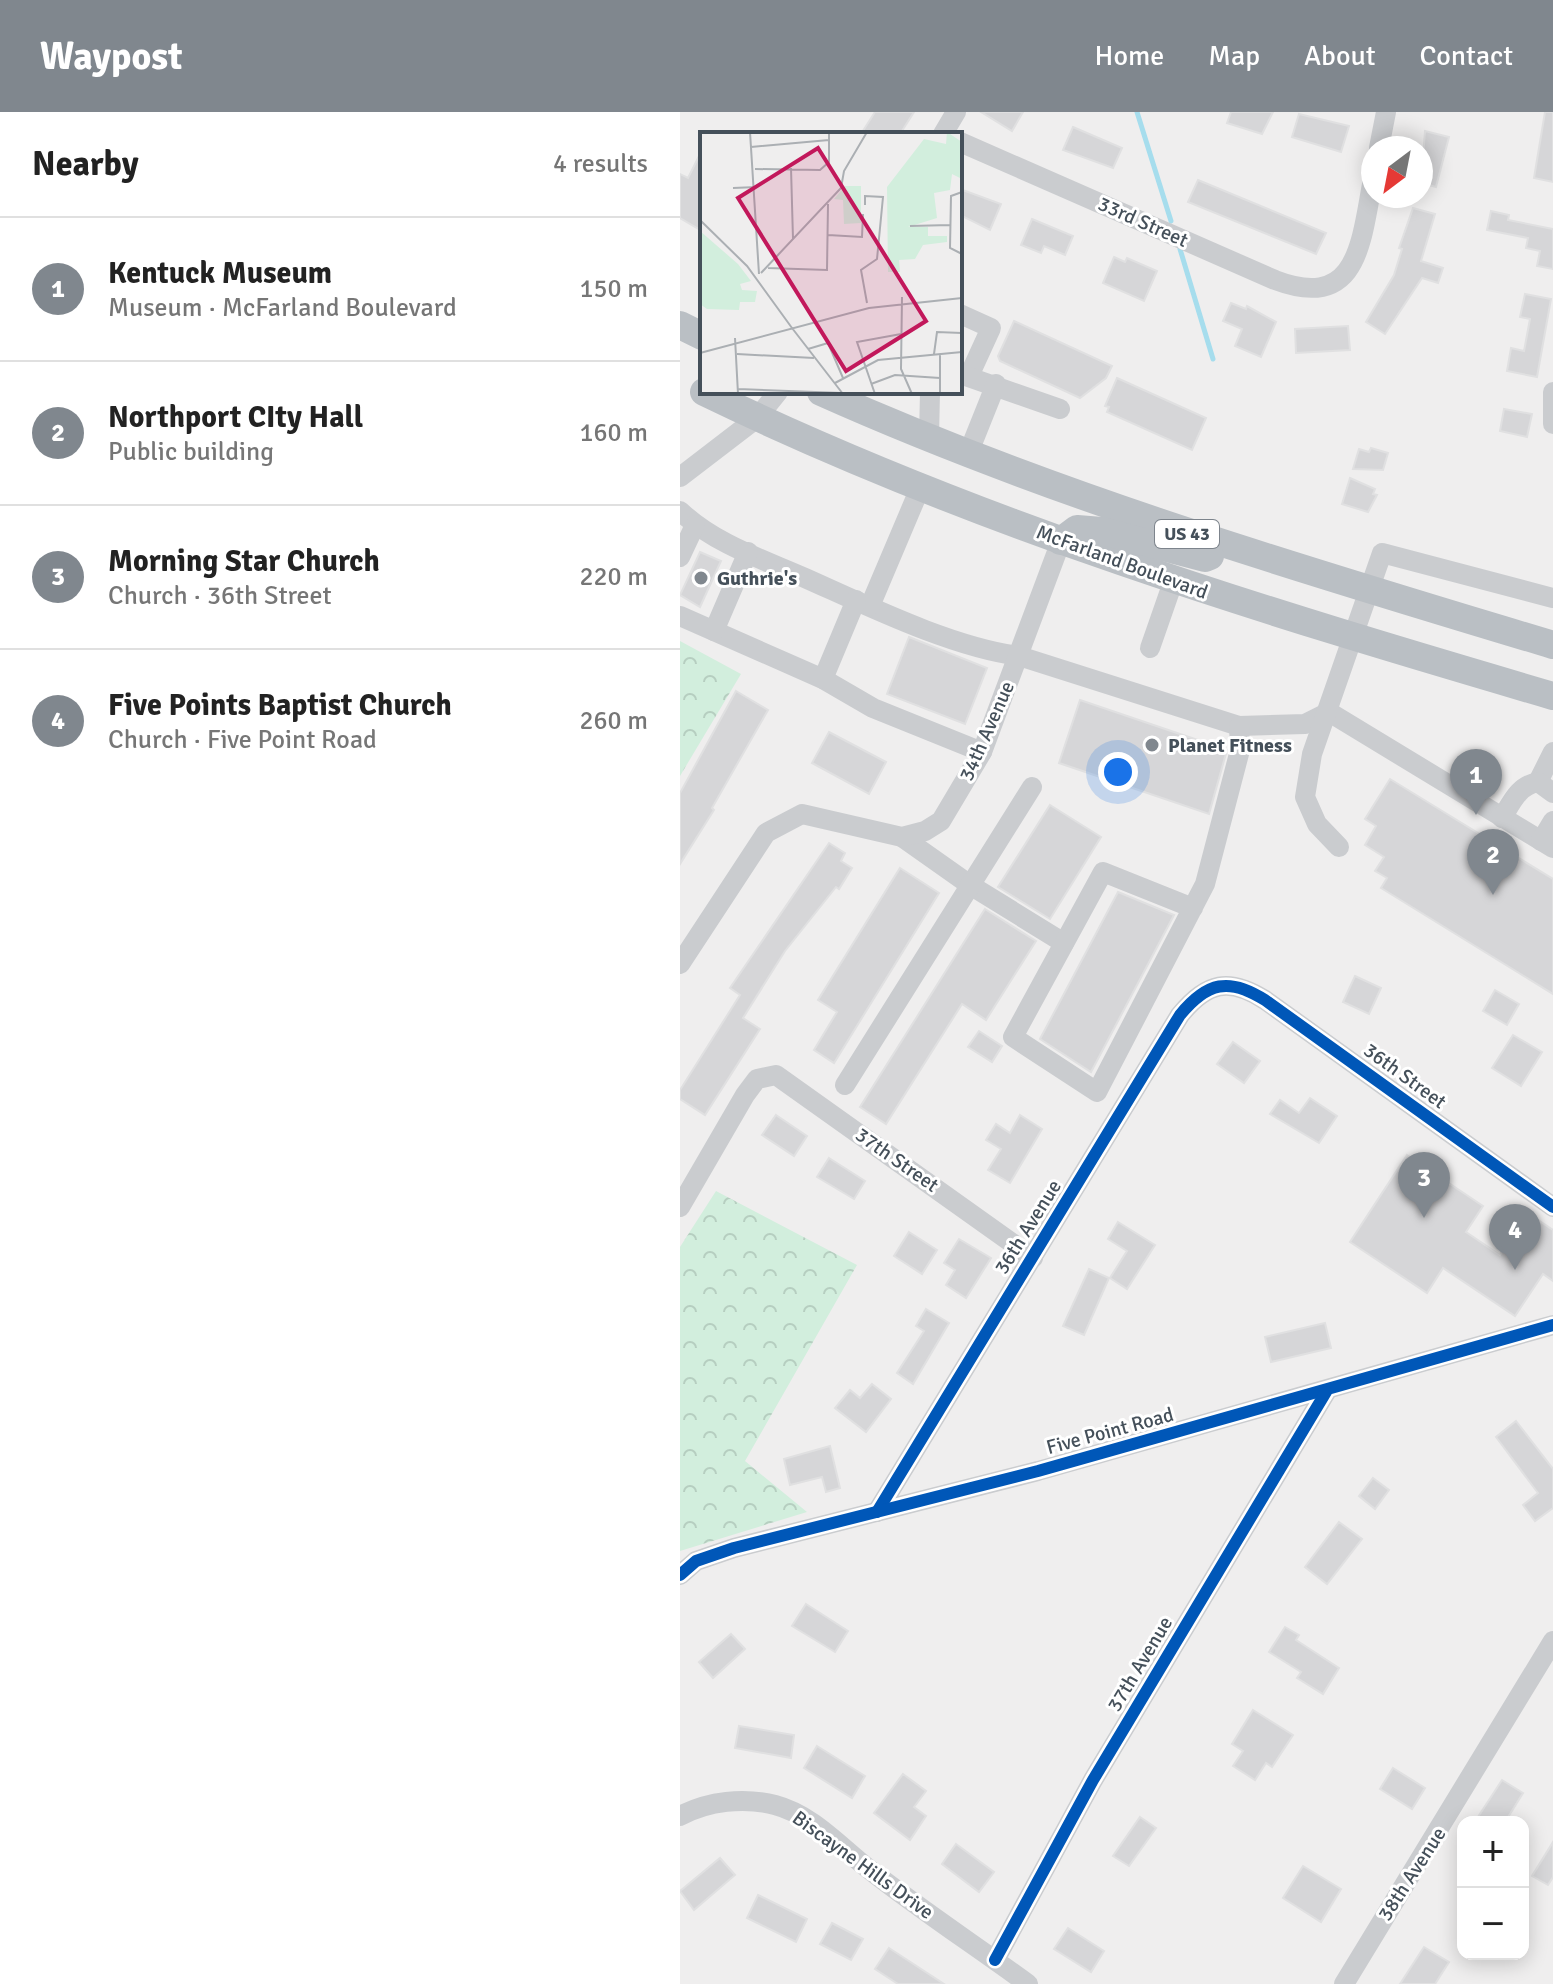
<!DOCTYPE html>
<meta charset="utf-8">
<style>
body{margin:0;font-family:Signika,sans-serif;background:#f6f6f6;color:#222}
.controls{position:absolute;right:24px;bottom:24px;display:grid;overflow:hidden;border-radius:16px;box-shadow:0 4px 20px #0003}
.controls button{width:72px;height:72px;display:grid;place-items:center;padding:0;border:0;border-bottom:2px solid #e0e0e0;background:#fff;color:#222;font:40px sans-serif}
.compass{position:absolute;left:681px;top:24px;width:72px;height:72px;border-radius:50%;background:#fff;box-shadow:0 4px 20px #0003;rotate:212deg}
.you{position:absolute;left:438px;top:660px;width:28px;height:28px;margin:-20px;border:6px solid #fff;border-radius:50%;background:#1a73e8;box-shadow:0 0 0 12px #1a73e833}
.badge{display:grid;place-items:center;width:52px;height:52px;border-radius:50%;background:#80878e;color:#fff;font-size:26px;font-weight:700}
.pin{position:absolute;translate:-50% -66px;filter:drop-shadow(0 2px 4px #0008)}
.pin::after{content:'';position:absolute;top:42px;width:28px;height:24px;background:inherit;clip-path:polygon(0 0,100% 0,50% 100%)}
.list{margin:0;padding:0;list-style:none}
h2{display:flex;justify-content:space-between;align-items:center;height:104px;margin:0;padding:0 32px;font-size:34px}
h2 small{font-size:26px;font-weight:400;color:#767676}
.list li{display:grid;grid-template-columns:52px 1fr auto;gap:24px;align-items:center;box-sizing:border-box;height:144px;padding:0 32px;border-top:2px solid #e0e0e0}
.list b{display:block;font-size:30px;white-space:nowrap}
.list p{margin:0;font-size:26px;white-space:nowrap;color:#767676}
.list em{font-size:26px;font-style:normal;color:#767676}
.map{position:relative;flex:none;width:873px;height:1872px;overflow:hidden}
header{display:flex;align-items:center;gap:48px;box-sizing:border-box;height:112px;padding:0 40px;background:#80878e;color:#fff}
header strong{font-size:38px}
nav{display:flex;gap:44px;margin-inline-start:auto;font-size:28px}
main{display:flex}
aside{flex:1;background:#fff}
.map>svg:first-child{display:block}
.forest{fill:url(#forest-crowns)}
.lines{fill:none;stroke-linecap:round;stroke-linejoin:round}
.stream{stroke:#a6dded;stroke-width:5}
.building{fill:#d6d6d8;stroke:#e0e0e1;stroke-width:2}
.minor{stroke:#cacccf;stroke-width:20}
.highway{stroke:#babfc4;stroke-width:28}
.cycleway-casing{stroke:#fff;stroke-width:17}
.cycleway{stroke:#0057b8;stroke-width:12}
.poi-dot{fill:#80878e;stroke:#fff;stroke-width:3}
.labels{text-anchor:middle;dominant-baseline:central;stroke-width:6;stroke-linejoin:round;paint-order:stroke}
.shield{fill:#fff;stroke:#7d848c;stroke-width:2}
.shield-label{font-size:18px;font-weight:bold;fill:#45505a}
.street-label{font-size:20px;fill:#45505a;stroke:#fff}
.poi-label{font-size:20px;font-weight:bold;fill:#45505a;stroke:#fff;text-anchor:start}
.inset-road{fill:none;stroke:#abafb3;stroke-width:2}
.view{fill:#c2185b;fill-opacity:0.15;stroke:#c2185b;stroke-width:4}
.inset-edge{fill:none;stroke:#45505a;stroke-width:4}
</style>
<header>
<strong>Waypost</strong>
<nav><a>Home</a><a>Map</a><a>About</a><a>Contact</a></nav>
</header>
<main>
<aside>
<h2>Nearby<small>4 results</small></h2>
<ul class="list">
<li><span class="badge">1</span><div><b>Kentuck Museum</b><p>Museum · McFarland Boulevard</p></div><em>150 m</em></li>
<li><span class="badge">2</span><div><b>Northport CIty Hall</b><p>Public building</p></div><em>160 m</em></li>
<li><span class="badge">3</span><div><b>Morning Star Church</b><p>Church · 36th Street</p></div><em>220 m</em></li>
<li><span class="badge">4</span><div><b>Five Points Baptist Church</b><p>Church · Five Point Road</p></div><em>260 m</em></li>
</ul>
</aside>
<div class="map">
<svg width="873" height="1872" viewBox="0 0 873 1872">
<defs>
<pattern id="forest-crowns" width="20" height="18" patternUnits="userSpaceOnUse" patternTransform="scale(2)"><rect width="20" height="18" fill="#d2eedd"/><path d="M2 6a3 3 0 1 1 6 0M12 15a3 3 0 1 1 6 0" fill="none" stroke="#b6cec0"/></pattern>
</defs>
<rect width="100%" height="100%" fill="#efeeee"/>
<g class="forest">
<path d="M 0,529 L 61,562 L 0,664 Z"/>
<path d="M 36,1079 L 177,1153 L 65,1349 L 127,1400 L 0,1439 L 0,1135 Z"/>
</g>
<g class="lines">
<g class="stream">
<path d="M 457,0 L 491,109"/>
<path d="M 500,137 L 533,247"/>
</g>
</g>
<g class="building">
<path d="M 195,0 L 234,0 L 220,22 L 181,22 Z"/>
<path d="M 301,0 L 343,0 L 332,19 Z"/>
<path d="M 551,0 L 593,0 L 582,22 L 547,11 Z"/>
<path d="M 865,0 L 873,0 L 873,70 L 854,66 Z"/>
<path d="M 619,2 L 669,14 L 661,40 L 612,25 Z"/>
<path d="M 393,15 L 442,36 L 433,56 L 383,38 Z"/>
<path d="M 745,19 L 769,25 L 756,75 L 741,71 Z"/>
<path d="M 22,38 L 22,119 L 0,106 L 0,62 L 8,66 Z"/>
<path d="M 518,68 L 646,121 L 636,142 L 508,90 Z"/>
<path d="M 280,77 L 321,92 L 310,118 L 280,103 Z"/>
<path d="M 733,96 L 755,102 L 741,149 L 763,156 L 758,171 L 742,166 L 705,222 L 686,210 L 714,163 L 722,137 L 719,136 Z"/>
<path d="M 811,99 L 829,103 L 828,108 L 873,117 L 873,157 L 857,154 L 860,139 L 846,136 L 848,126 L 807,118 Z"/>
<path d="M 352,107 L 393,124 L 385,143 L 364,134 L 361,141 L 341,133 Z"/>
<path d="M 434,145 L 445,150 L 447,146 L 477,159 L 464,189 L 423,171 Z"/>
<path d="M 845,182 L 871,187 L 857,265 L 827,259 L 831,236 L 844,239 L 850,207 L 840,205 Z"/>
<path d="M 551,191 L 566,197 L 567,194 L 596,210 L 581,245 L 555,234 L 562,217 L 543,209 Z"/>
<path d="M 334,209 L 432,254 L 426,266 L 400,286 L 320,249 L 318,244 Z"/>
<path d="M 668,214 L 670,238 L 616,241 L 615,217 Z"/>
<path d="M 437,266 L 526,306 L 512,338 L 427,300 L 429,295 L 425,294 Z"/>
<path d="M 824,297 L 852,302 L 847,325 L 820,319 Z"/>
<path d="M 691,336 L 708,341 L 703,358 L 673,357 L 679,337 L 689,340 Z"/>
<path d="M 670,366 L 695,377 L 693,382 L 697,383 L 688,400 L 662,392 Z"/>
<path d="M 20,440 L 41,449 L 20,495 L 0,483 Z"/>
<path d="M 229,525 L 307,556 L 285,612 L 207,582 Z"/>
<path d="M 56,579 L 88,598 L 32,696 L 34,698 L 0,752 L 0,681 Z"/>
<path d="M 400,588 L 547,638 L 529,702 L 379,651 Z"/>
<path d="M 149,620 L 206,650 L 189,682 L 132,651 Z"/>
<path d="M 710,667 L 873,767 L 873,882 L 701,776 L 707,766 L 695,759 L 704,745 L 685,733 L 696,714 L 685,707 Z"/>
<path d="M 370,693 L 421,725 L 370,807 L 318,775 Z"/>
<path d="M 149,731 L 165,741 L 161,749 L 172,756 L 159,777 L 156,775 L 105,839 L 63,906 L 80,917 L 25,1003 L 0,987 L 0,978 L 60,883 L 50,876 Z"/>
<path d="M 220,756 L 259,781 L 154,951 L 134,938 L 157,900 L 138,888 Z"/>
<path d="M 438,780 L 494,803 L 411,960 L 360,927 Z"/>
<path d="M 305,797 L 356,829 L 306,908 L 282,892 L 206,1012 L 180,995 Z"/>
<path d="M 675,864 L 701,876 L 689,902 L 663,890 Z"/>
<path d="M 815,878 L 839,892 L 827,913 L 803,899 Z"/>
<path d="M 299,919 L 322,934 L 312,950 L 288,935 Z"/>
<path d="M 833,923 L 862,940 L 841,974 L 812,956 Z"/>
<path d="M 553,930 L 580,949 L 564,971 L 537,952 Z"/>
<path d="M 630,986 L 657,1004 L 639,1031 L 590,1002 L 600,988 L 619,1001 Z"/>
<path d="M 96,1003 L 127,1024 L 114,1044 L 82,1023 Z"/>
<path d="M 340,1003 L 362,1017 L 330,1071 L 308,1058 L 321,1037 L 306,1028 L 316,1012 L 330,1021 Z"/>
<path d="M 727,1043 L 803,1094 L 786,1120 L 820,1143 L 825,1134 L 833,1139 L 855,1106 L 873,1118 L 873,1169 L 863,1162 L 835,1204 L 763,1156 L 747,1181 L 670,1130 Z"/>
<path d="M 149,1046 L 185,1069 L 174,1087 L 137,1065 Z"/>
<path d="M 438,1110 L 475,1133 L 447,1177 L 430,1166 L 447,1139 L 428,1127 Z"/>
<path d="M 229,1120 L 257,1138 L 242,1162 L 214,1144 Z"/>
<path d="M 279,1127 L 311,1146 L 286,1186 L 266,1173 L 275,1158 L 264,1151 Z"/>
<path d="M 409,1157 L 429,1166 L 404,1223 L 383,1214 Z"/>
<path d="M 246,1197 L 269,1211 L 233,1272 L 217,1261 L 244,1219 L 236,1214 Z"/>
<path d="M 645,1211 L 651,1236 L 591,1250 L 585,1225 Z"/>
<path d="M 192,1272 L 211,1287 L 186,1320 L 155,1296 L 170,1278 L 180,1286 Z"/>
<path d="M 836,1309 L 873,1357 L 873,1396 L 855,1409 L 843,1393 L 858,1381 L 816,1325 Z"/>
<path d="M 150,1334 L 160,1376 L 146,1380 L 142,1365 L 110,1373 L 104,1347 Z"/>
<path d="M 693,1366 L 709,1378 L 695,1397 L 679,1384 Z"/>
<path d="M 659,1410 L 682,1427 L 647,1472 L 625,1455 Z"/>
<path d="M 126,1492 L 168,1519 L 155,1540 L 112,1514 Z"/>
<path d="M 605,1515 L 619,1523 L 616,1528 L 659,1556 L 643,1582 L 617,1566 L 621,1560 L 589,1540 Z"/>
<path d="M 51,1522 L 65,1537 L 33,1566 L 19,1550 Z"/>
<path d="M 573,1598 L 613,1623 L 592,1655 L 586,1651 L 575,1668 L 553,1654 L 563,1639 L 552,1632 Z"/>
<path d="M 59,1614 L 114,1623 L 111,1646 L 55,1636 Z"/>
<path d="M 137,1634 L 185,1664 L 172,1686 L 124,1656 Z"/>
<path d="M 713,1656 L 745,1676 L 732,1697 L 700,1677 Z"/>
<path d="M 223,1662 L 246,1679 L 234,1695 L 246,1704 L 230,1728 L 194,1701 Z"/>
<path d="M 822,1668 L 843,1681 L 825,1710 L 806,1710 L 798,1705 Z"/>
<path d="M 460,1705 L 476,1716 L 449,1754 L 433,1744 Z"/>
<path d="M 873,1730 L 873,1765 L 868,1773 L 852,1764 Z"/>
<path d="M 276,1732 L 314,1760 L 299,1780 L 262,1752 Z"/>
<path d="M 40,1746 L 55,1763 L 14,1798 L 0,1779 Z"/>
<path d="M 623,1754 L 661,1777 L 641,1810 L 603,1786 Z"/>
<path d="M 78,1783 L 127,1807 L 116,1830 L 67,1806 Z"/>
<path d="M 152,1811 L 183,1827 L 171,1848 L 140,1832 Z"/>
<path d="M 388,1816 L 424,1839 L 411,1860 L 374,1837 Z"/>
<path d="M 744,1835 L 769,1850 L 755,1872 L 720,1872 Z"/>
<path d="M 209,1836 L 264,1872 L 218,1872 L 195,1857 Z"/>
</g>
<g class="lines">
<g class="minor">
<path d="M 263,22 L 276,0"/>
<path d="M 280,30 L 595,168 C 679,200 681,129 693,67"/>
<path d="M 699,36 L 706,0"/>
<path d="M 280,202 L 311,216 L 289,264"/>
<path d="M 280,262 L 380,297"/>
<path d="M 873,280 L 873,312"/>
<path d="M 249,326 L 250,280"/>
<path d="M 288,342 L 316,272"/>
<path d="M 0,365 L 77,306 L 98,280"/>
<path d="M 0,399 C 35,432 82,447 125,466 C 188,494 271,535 339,544 L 559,614 L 625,612 L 649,600 L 873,736"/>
<path d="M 0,445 L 15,413"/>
<path d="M 190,494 L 240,376"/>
<path d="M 0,504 L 143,567 L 193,596 L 302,640"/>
<path d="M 34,519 L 68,440"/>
<path d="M 470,536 L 493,470"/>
<path d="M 143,567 L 176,488"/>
<path d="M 858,670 L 873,640"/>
<path d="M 822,706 C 832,690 838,674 858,670 L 873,681"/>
<path d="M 222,725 L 290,773 L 384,831"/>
<path d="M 861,729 L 873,709"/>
<path d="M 659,735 L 637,712 L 625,685 L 632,642 L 702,441 L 873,486"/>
<path d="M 513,796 L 423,760 L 333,925 L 417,980 L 525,772 L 560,638 L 559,614"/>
<path d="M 0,852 L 86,721 L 122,702 L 222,725 L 245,719 L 261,709 L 302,640 L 381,429"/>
<path d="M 165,973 L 352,675"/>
<path d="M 0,1095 L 65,983 L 77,967 L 96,963 L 353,1146"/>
<path d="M 197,1400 L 500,903 C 527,870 549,865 585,888 L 873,1095"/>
<path d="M 0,1463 L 16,1449 L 54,1436 L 358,1359 L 873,1213"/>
<path d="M 0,1704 C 28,1689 64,1685 95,1693 C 133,1703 160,1735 190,1758 C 241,1798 296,1834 348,1872"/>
<path d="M 315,1848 L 413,1668 L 646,1280"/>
<path d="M 664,1872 L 873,1529"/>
</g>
<g class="highway">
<path d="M 0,213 L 22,224"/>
<path d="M 24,280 C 299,413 580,498 873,584"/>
<path d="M 141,280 C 378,386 625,458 873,533"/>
<path d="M 381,429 L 397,417 L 422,419 L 525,446 L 530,444"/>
</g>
<defs>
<g id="cycleway">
<path d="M 197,1400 L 500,903 C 527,870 549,865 585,888 L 873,1095"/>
<path d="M 0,1463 L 16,1449 L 54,1436 L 358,1359 L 873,1213"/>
<path d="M 315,1848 L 413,1668 L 646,1280"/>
</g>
</defs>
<use href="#cycleway" class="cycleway-casing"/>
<use href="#cycleway" class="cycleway"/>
</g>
<g class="poi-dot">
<circle cx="21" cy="466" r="8"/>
<circle cx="472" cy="633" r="8"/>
</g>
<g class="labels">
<rect class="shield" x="475" y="408" width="64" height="28" rx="6"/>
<g class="shield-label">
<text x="507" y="422">US 43</text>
</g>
<g class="street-label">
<text transform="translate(463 110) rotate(24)">33rd Street</text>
<text transform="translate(442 450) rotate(20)">McFarland Boulevard</text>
<text transform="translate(307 619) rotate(-66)">34th Avenue</text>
<text transform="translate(725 964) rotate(36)">36th Street</text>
<text transform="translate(217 1048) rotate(35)">37th Street</text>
<text transform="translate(348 1115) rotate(-58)">36th Avenue</text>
<text transform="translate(430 1319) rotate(-15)">Five Point Road</text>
<text transform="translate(460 1552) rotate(-59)">37th Avenue</text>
<text transform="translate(183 1753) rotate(36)">Biscayne Hills Drive</text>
<text transform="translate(732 1762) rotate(-57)">38th Avenue</text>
</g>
<g class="poi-label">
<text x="37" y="466">Guthrie's</text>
<text x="488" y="633">Planet Fitness</text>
</g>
</g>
<g transform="translate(20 20)">
<rect width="262" height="262" fill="#efeeee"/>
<path d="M 247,0 L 262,10 L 262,47 L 252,42 L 250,58 L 234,61 L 237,86 L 208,95 L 228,95 L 228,104 L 247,104 L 247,110 L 223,113 L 215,127 L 199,128 L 200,140 L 188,140 L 187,55 L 224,7 L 246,12 ZM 145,54 L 161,54 L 161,91 L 144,92 L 143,68 L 134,67 ZM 0,99 L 38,132 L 51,149 L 40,152 L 42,158 L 57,159 L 55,170 L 40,170 L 39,178 L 7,177 L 0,172 Z" fill="#d2eedd"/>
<path class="inset-road" d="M 50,0 L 59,142M 51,15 L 129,8M 91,36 L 93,107M 55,37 L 120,38 L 129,30 L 129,0M 33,56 L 57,55M 262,60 L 251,64 L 250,116 L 262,122M 165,73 L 165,64 L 183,65 L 177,127 L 161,138 L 167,171M 0,88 L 47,134 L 92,196M 210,94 L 250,93M 128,103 L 162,105 L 163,82M 68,136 L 127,138 L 128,72M 61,141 L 141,56 L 144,39 L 167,0M 202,165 L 201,237 L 212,262M 92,196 L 143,262M 35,206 L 38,262M 108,217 L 128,211 L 143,246M 0,221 L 169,176 L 262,166M 37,222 L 114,226M 234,222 L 237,200 L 262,201M 240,222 L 240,262M 135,251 L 178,228 L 262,220M 171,252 L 195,243 L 240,246M 38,257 L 142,261M 175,262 L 157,210 L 201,202"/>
<path class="view" d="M 118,16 L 226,189 L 146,239 L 38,66 Z"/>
<rect width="262" height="262" class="inset-edge"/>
</g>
</svg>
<div class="controls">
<button>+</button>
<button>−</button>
</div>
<svg class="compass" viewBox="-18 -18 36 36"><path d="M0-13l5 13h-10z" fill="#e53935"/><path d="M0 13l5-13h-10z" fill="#767676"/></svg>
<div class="you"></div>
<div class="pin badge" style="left:796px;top:703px">1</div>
<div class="pin badge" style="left:813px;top:783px">2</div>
<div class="pin badge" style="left:744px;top:1106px">3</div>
<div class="pin badge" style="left:835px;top:1158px">4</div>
</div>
</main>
